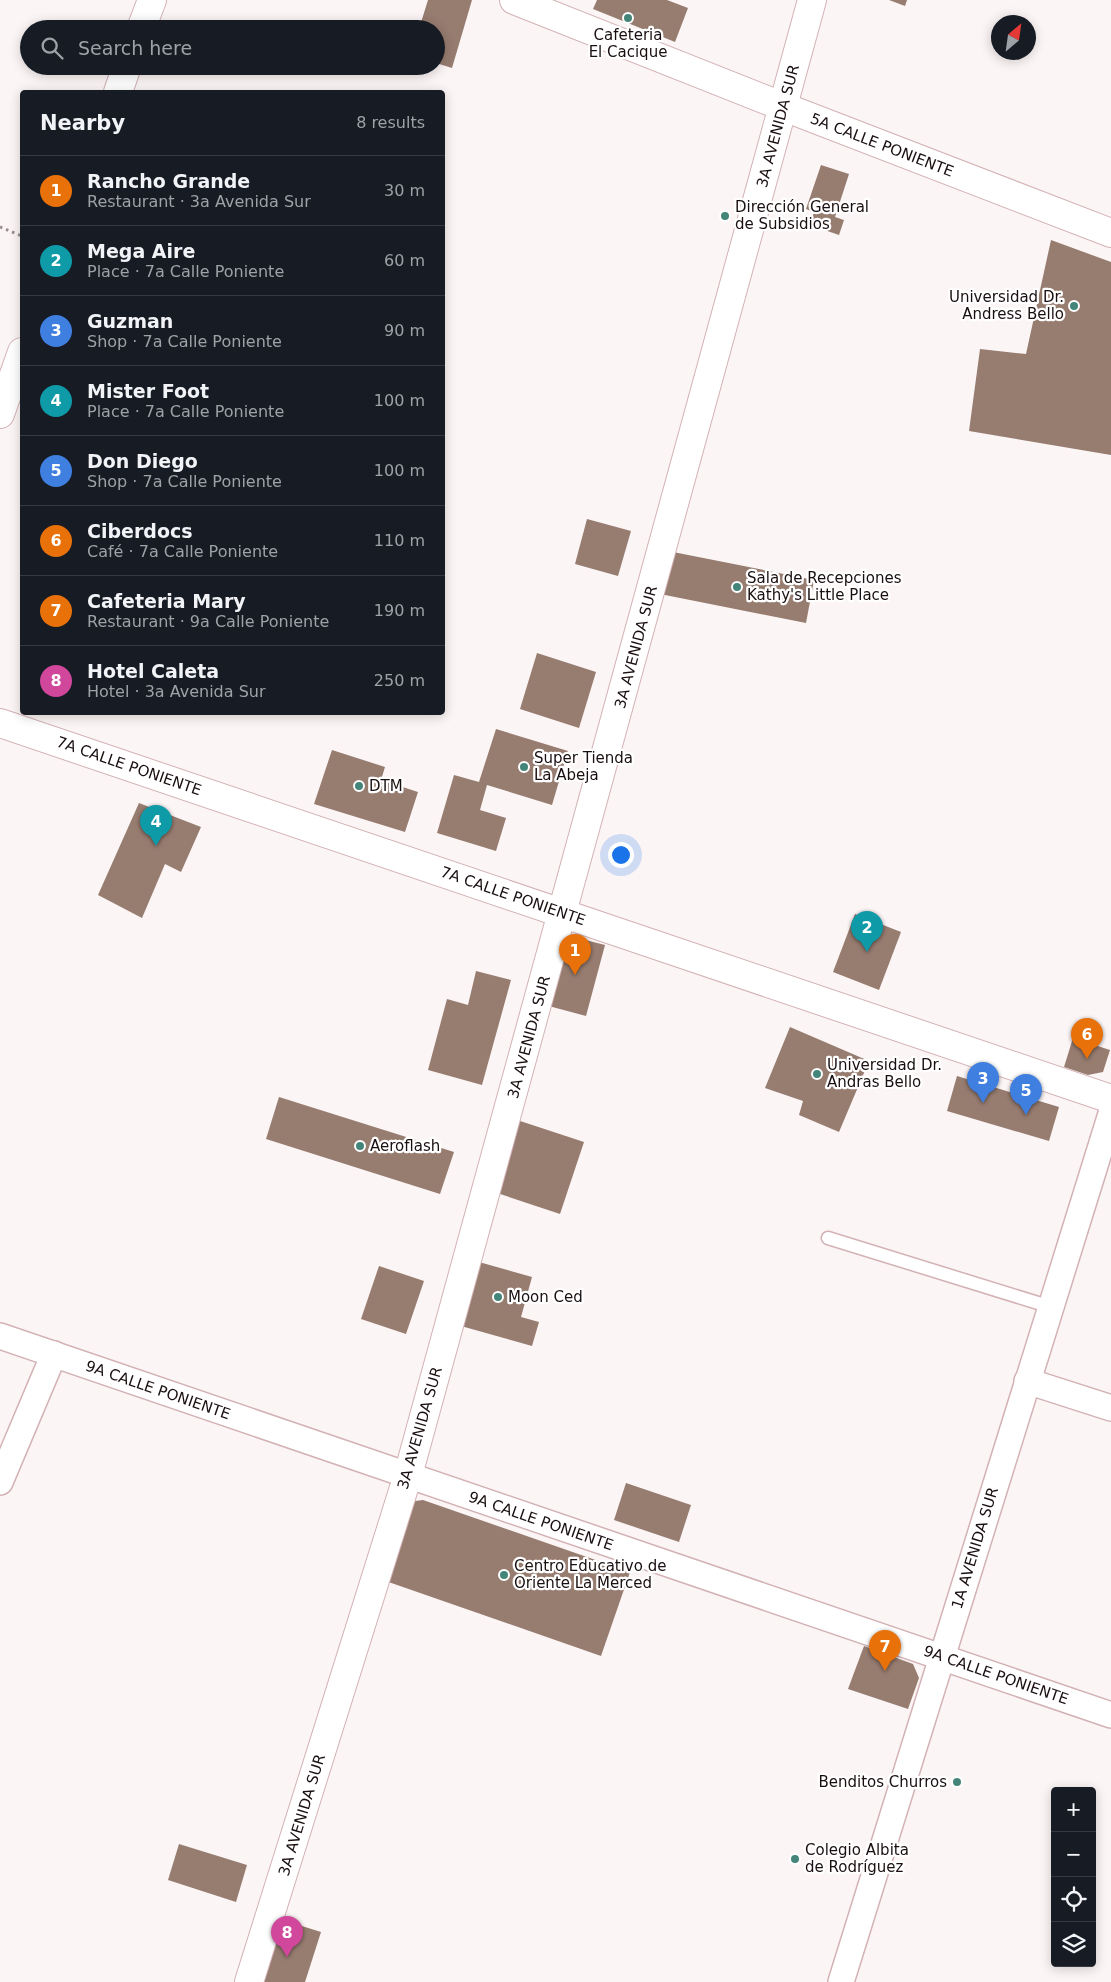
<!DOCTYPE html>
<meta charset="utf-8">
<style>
body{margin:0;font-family:"DejaVu Sans",sans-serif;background:#20242c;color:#f1f3f6}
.controls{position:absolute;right:15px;bottom:15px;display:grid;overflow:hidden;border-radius:5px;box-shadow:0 2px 12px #0003}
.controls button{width:45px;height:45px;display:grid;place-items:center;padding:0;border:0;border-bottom:1px solid #363941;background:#171b24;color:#f1f3f6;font:25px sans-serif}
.compass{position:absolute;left:991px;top:15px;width:45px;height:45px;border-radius:50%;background:#171b24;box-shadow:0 2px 12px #0003;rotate:29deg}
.you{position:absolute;left:620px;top:854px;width:18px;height:18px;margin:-12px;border:4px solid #fff;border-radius:50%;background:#1a73e8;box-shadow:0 0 0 8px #1a73e833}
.badge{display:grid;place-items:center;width:32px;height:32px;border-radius:50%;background:#438679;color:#fff;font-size:16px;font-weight:700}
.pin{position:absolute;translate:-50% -41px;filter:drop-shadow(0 1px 2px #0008)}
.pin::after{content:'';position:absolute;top:26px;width:18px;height:15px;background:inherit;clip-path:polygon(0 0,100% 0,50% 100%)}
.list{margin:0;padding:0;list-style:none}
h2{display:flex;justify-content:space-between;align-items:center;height:65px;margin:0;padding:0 20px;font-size:21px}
h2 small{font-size:16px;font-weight:400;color:#9ea1a6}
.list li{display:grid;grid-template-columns:32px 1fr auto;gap:15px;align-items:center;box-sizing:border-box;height:70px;padding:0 20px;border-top:1px solid #363941}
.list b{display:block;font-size:19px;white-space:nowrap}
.list p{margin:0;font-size:16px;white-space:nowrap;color:#9ea1a6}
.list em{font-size:16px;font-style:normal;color:#9ea1a6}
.icon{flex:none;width:28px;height:28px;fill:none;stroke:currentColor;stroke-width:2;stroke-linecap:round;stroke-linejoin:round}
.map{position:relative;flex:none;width:1111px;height:1982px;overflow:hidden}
.search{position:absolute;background:#171b24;box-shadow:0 2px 12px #0003;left:20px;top:20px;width:425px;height:55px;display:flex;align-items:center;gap:12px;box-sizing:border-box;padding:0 18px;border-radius:28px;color:#9ea1a6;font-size:19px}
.panel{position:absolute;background:#171b24;box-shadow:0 2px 12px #0003;left:20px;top:90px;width:425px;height:625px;border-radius:5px}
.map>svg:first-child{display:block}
.building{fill:#977c70}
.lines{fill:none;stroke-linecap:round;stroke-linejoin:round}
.service-casing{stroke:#d3b2b5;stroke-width:15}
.minor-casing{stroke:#d3b2b5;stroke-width:28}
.tertiary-casing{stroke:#d3b2b5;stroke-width:30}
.path{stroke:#978f8f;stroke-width:3;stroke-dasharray:2.5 4;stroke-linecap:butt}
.service{stroke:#fff;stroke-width:12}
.minor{stroke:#fff;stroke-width:25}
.tertiary{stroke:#fff;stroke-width:28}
.poi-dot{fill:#438679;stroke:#fff;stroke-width:2}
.labels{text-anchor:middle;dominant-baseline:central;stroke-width:4.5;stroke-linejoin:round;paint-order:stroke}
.poi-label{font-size:15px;fill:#1a0f10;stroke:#fff;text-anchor:start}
.street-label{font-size:15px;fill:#1a0f10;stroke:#fff}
</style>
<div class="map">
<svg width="1111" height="1982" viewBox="0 0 1111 1982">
<rect width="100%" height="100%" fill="#fcf5f5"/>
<g class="building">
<path d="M 428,0 L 472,0 L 452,68 L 436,63 L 436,29 L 419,29 Z"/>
<path d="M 597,0 L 667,0 L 688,8 L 675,42 L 593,9 Z"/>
<path d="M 889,0 L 907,0 L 905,6 Z"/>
<path d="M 821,165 L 849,174 L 835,217 L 844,220 L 839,235 L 810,225 L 814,212 L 806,209 Z"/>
<path d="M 1051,240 L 1111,262 L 1111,455 L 969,431 L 980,349 L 1026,354 Z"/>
<path d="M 587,519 L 631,531 L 618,576 L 575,564 Z"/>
<path d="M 668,551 L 814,580 L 806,623 L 660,594 Z"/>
<path d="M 537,653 L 596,672 L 579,728 L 520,709 Z"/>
<path d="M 496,729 L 568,751 L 552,805 L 487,785 L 480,810 L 506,818 L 496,851 L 437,833 L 454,775 L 479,782 Z"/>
<path d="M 332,750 L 385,767 L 381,780 L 418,792 L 405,832 L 314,804 Z"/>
<path d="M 139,803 L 201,827 L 181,872 L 165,864 L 142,918 L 98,895 Z"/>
<path d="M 855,914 L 901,932 L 879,990 L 833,972 Z"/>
<path d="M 574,937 L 605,945 L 586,1016 L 545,1005 L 561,943 Z"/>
<path d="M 476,971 L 511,980 L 482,1085 L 428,1070 L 447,999 L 468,1005 Z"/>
<path d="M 790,1027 L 869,1061 L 839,1132 L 799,1115 L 803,1101 L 765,1088 Z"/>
<path d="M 1073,1038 L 1110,1050 L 1103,1072 L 1088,1075 L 1064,1067 Z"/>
<path d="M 957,1076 L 1059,1107 L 1049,1141 L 947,1111 Z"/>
<path d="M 279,1097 L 454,1152 L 440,1194 L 266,1139 Z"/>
<path d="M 511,1118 L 584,1142 L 560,1214 L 488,1190 Z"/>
<path d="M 479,1262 L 532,1277 L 521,1317 L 539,1322 L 532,1346 L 461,1326 Z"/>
<path d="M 379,1266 L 424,1281 L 406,1334 L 361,1319 Z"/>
<path d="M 626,1483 L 691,1505 L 679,1542 L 614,1520 Z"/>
<path d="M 423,1500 L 630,1572 L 601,1656 L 377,1578 L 407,1502 Z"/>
<path d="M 864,1646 L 913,1664 L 919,1678 L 908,1709 L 848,1689 Z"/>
<path d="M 179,1844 L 247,1865 L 236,1902 L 168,1880 Z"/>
<path d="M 273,1917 L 321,1932 L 305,1982 L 252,1982 Z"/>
</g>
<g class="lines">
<defs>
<path id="service" d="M 828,1238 L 1051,1307"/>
<g id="minor">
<path d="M 0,1336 L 1111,1715"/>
<path d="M 1027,1381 L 1111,1408"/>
<path d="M 0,1482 L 54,1354"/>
<path d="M 841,1982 L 1111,1114"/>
</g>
<g id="tertiary">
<path d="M 514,0 L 784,107 L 1111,233"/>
<path d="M 141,29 L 152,0"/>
<path d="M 118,92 L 127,66"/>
<path d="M 0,414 L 22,352"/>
<path d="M 0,723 L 1111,1099"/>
<path d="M 249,1982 L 408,1475 L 812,0"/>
</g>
</defs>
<use href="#service" class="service-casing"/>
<use href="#minor" class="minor-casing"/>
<use href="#tertiary" class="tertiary-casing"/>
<path class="path" d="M 0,227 L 22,236"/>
<use href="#service" class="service"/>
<use href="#minor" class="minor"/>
<use href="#tertiary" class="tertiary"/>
</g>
<g class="poi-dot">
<circle cx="628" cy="18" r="5"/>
<circle cx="725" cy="216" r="5"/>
<circle cx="1074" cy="306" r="5"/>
<circle cx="737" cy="587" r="5"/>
<circle cx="524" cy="767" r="5"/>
<circle cx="359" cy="786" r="5"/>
<circle cx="817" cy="1074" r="5"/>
<circle cx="360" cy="1146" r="5"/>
<circle cx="498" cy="1297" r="5"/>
<circle cx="504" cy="1575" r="5"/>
<circle cx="957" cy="1782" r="5"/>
<circle cx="795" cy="1859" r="5"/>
</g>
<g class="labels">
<g class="poi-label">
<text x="628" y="35" text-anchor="middle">Cafeteria<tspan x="628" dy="17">El Cacique</tspan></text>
<text x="735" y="207">Dirección General<tspan x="735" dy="17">de Subsidios</tspan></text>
<text x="1064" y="297" text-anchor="end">Universidad Dr.<tspan x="1064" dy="17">Andress Bello</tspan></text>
<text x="747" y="578">Sala de Recepciones<tspan x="747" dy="17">Kathy's Little Place</tspan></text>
<text x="534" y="758">Super Tienda<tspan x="534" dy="17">La Abeja</tspan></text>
<text x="369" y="786">DTM</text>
<text x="827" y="1065">Universidad Dr.<tspan x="827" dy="17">Andras Bello</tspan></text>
<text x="370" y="1146">Aeroflash</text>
<text x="508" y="1297">Moon Ced</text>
<text x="514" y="1566">Centro Educativo de<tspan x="514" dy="17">Oriente La Merced</tspan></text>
<text x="947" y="1782" text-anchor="end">Benditos Churros</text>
<text x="805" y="1850">Colegio Albita<tspan x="805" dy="17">de Rodríguez</tspan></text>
</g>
<g class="street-label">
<text transform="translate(778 126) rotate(-75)">3A AVENIDA SUR</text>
<text transform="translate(882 145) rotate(21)">5A CALLE PONIENTE</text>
<text transform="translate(636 647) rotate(-75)">3A AVENIDA SUR</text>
<text transform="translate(129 766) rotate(19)">7A CALLE PONIENTE</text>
<text transform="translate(513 896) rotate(19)">7A CALLE PONIENTE</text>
<text transform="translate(529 1037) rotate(-75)">3A AVENIDA SUR</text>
<text transform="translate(158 1390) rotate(19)">9A CALLE PONIENTE</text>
<text transform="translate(420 1428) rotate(-74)">3A AVENIDA SUR</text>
<text transform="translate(541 1521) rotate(19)">9A CALLE PONIENTE</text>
<text transform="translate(975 1548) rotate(-73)">1A AVENIDA SUR</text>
<text transform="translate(996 1675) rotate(19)">9A CALLE PONIENTE</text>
<text transform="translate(302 1815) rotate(-73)">3A AVENIDA SUR</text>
</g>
</g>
</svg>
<div class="controls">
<button>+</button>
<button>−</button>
<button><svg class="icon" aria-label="locate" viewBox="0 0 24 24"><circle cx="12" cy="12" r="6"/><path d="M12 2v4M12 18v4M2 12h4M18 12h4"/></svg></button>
<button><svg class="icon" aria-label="layers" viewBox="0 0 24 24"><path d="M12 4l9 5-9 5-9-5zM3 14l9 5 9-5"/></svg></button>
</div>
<svg class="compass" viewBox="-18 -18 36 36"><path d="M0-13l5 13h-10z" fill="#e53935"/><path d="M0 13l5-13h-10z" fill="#9ea1a6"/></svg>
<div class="you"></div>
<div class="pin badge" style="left:575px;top:975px;background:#e8710a">1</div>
<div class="pin badge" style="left:867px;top:952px;background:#0f9aa8">2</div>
<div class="pin badge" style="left:983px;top:1103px;background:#3f7fe0">3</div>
<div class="pin badge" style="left:156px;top:846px;background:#0f9aa8">4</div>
<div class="pin badge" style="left:1026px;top:1115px;background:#3f7fe0">5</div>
<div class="pin badge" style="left:1087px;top:1059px;background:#e8710a">6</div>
<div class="pin badge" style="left:885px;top:1671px;background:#e8710a">7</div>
<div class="pin badge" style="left:287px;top:1957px;background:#d1479c">8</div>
<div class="search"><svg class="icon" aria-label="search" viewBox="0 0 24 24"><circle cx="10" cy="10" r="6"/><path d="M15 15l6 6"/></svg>Search here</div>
<section class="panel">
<h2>Nearby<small>8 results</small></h2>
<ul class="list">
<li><span class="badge" style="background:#e8710a">1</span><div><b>Rancho Grande</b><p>Restaurant · 3a Avenida Sur</p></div><em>30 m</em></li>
<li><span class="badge" style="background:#0f9aa8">2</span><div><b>Mega Aire</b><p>Place · 7a Calle Poniente</p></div><em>60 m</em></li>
<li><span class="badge" style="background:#3f7fe0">3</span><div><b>Guzman</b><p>Shop · 7a Calle Poniente</p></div><em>90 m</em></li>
<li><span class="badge" style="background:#0f9aa8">4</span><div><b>Mister Foot</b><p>Place · 7a Calle Poniente</p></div><em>100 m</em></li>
<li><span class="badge" style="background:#3f7fe0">5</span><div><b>Don Diego</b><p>Shop · 7a Calle Poniente</p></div><em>100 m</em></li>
<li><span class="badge" style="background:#e8710a">6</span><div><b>Ciberdocs</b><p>Café · 7a Calle Poniente</p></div><em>110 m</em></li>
<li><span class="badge" style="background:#e8710a">7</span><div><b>Cafeteria Mary</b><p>Restaurant · 9a Calle Poniente</p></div><em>190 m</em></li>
<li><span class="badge" style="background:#d1479c">8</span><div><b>Hotel Caleta</b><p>Hotel · 3a Avenida Sur</p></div><em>250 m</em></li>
</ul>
</section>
</div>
